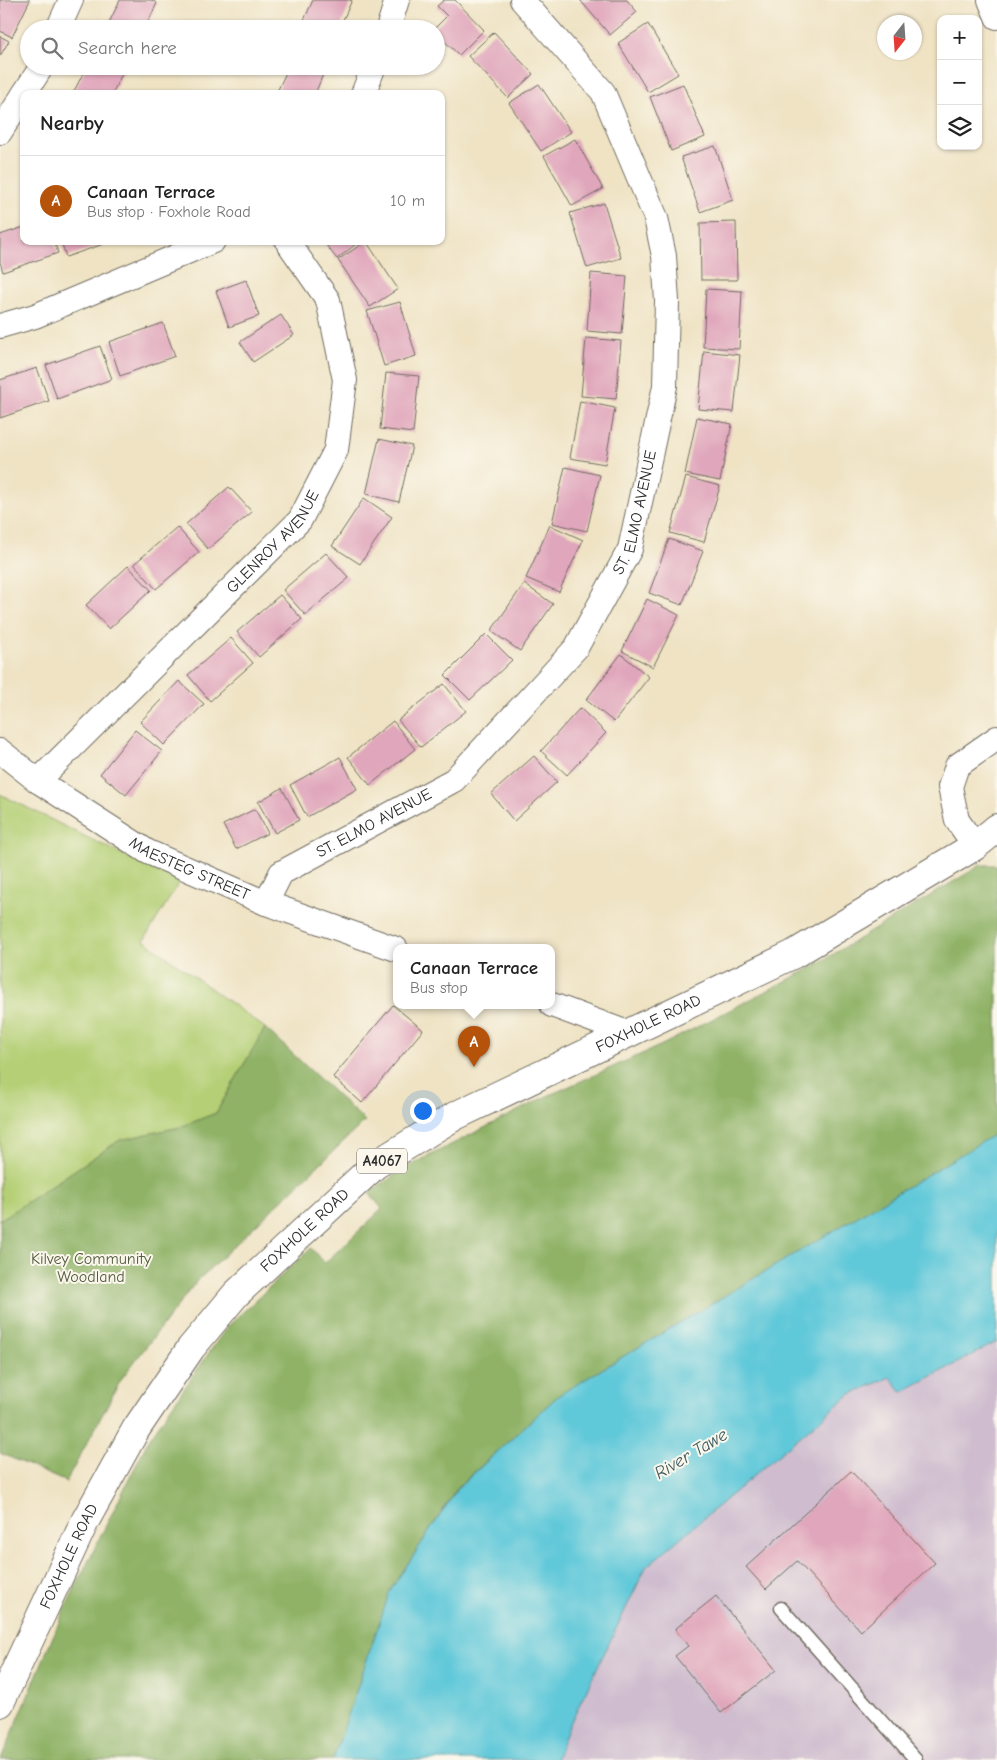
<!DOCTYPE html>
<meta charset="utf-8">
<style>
body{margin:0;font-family:"Comic Neue",sans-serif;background:#f6f6f6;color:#222}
.controls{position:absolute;right:15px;top:15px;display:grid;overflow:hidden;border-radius:10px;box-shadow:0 1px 4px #0004}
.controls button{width:45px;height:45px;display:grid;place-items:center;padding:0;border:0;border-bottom:1px solid #e0e0e0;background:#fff;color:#222;font:25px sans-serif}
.compass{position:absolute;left:877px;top:15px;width:45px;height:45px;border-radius:50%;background:#fff;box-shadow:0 1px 4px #0004;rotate:197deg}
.you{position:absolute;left:422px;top:1110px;width:18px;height:18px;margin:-12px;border:4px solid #fff;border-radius:50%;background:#1a73e8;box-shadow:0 0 0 8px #1a73e833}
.badge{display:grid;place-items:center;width:32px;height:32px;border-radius:50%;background:#b45309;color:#fff;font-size:16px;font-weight:700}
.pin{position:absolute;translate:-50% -41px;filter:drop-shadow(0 1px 2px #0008)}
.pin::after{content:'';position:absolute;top:26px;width:18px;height:15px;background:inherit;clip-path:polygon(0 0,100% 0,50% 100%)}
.popup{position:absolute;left:393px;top:944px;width:162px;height:65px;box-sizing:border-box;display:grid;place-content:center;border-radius:10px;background:#fff;filter:drop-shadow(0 1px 4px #0005);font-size:16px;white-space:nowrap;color:#767676}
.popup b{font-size:19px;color:#222}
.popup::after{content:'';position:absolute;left:50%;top:100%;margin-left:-10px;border:10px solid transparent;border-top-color:#fff}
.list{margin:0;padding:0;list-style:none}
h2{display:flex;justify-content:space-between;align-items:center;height:65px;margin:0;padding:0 20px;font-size:21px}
h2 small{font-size:16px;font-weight:400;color:#767676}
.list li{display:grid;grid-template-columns:32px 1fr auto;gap:15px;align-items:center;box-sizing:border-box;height:90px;padding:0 20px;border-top:1px solid #e0e0e0}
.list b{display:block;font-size:19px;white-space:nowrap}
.list p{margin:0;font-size:16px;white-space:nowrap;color:#767676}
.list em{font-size:16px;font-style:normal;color:#767676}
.icon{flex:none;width:28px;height:28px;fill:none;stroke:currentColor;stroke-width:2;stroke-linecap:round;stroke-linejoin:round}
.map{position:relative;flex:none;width:997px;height:1760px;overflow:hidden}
.search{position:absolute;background:#fff;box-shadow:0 1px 4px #0004;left:20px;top:20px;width:425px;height:55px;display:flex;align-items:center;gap:12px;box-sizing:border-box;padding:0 18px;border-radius:28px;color:#767676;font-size:19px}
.panel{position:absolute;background:#fff;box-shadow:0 1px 4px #0004;left:20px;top:90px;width:425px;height:155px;border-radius:10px}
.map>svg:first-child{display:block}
.industrial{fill:#cfbdcf}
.green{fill:#b4cf75;stroke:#707d50}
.forest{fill:#8fb266;stroke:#5d6e48}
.water{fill:#5ec8d9;stroke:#447a82}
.building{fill:#e0a6bb}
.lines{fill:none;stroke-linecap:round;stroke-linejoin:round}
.service-casing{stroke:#706b61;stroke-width:15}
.minor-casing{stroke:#706b61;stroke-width:26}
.primary-casing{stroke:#706b61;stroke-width:30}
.service{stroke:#fff;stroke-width:12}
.minor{stroke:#fff;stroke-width:24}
.primary{stroke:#fff;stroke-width:28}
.labels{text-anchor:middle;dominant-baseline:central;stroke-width:4;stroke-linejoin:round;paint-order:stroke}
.shield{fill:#fbf7ec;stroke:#696865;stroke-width:1}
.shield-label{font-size:15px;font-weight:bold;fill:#2b2b2b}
.street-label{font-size:16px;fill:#2b2b2b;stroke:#fbf7ec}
.park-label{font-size:16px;fill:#545c41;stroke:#fbf7ec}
.water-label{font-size:18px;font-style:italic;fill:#3a5a5f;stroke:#fbf7ec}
</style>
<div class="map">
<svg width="997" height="1760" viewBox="0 0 997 1760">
<rect width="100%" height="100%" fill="#fbf7ec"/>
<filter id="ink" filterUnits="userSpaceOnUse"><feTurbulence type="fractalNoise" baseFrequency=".02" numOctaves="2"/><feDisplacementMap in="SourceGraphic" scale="10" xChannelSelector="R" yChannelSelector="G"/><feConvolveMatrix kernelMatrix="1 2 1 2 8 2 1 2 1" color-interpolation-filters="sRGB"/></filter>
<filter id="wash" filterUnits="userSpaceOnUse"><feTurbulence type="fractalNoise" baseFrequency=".0096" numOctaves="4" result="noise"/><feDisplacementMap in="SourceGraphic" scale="20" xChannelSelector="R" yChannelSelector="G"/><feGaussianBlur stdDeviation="1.12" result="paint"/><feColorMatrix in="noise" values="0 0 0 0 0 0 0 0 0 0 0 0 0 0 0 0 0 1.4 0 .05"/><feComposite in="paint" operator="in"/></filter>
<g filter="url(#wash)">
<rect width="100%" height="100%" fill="#efe3c4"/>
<path class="industrial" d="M 997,1342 L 997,1760 L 556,1760 L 568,1728 L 646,1567 L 849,1395 L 890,1377 L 903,1391 Z"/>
<path class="green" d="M 0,794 L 86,837 L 180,881 L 144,940 L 265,1028 L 216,1113 L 180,1127 L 120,1140 L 0,1220 Z"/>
<g class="forest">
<path d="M 981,865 L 997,865 L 997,1133 L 559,1395 L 458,1487 L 390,1591 L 333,1760 L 1,1760 L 65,1608 L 149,1439 L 227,1327 L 311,1248 L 325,1263 L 382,1209 L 369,1192 L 409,1166 L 545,1097 L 662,1045 L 807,970 Z"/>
<path d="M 265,1028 L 365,1121 L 196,1282 L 122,1378 L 66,1482 L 0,1453 L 0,1220 L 120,1140 L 180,1127 L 216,1113 Z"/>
</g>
<path class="water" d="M 997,1133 L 997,1342 L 902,1392 L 890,1377 L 849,1395 L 646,1567 L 568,1728 L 556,1760 L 333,1760 L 390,1591 L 458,1488 L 559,1395 Z"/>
<g id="blocks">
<g class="building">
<path d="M 0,0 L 30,0 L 12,37 L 0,31 Z"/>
<path d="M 120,0 L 151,0 L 157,3 L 145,29 L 106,29 Z"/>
<path d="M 313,0 L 352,0 L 339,29 L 300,29 Z"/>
<path d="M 444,0 L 455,0 L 484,30 L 459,55 L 436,33 L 436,29 L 434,29 L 447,16 L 437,6 Z"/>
<path d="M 580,0 L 627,0 L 637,12 L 610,35 Z"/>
<path d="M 648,24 L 678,74 L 648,92 L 618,43 Z"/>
<path d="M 494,32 L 533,74 L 508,98 L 468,56 Z"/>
<path d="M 0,36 L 9,41 L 0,56 Z"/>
<path d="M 87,66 L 126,66 L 112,94 L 75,94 L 73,93 Z"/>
<path d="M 289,66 L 326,67 L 315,94 L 276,94 Z"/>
<path d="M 539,84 L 571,132 L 541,151 L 509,103 Z"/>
<path d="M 683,84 L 705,137 L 671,151 L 650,97 Z"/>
<path d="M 575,139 L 603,189 L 572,206 L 544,156 Z"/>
<path d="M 715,146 L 733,200 L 700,212 L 681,157 Z"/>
<path d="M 604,203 L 621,258 L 587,268 L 570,213 Z"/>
<path d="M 736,222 L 737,280 L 701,280 L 700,223 Z"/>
<path d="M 24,227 L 24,241 L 54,241 L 58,253 L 3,272 L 0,262 L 0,235 Z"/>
<path d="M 61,241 L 109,241 L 109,242 L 66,257 Z"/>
<path d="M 323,241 L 360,241 L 337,259 Z"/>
<path d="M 366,241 L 398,289 L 370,307 L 338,260 Z"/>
<path d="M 591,273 L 627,276 L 622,334 L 587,331 Z"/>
<path d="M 246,280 L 259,316 L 229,327 L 216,291 Z"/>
<path d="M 706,289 L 742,291 L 739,349 L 703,347 Z"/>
<path d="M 400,302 L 416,356 L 384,366 L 367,311 Z"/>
<path d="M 281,315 L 294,335 L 253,362 L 240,342 Z"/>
<path d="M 163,323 L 175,356 L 120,376 L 109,342 Z"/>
<path d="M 586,338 L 621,341 L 616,399 L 581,396 Z"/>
<path d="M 100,346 L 112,379 L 57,399 L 46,365 Z"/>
<path d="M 704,351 L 740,355 L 734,412 L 698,409 Z"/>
<path d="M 37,368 L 49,401 L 0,418 L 0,380 Z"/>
<path d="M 386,373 L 419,376 L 413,433 L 380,429 Z"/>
<path d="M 580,401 L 615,408 L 605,464 L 570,458 Z"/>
<path d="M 697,417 L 732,424 L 720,481 L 685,474 Z"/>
<path d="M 379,439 L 412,446 L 399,502 L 366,494 Z"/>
<path d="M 565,467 L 600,475 L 587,531 L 552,523 Z"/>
<path d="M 686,477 L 720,486 L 704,542 L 670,533 Z"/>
<path d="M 229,487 L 252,512 L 208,549 L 186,524 Z"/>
<path d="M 364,498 L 392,517 L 360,564 L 332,546 Z"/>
<path d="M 550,525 L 583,540 L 559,592 L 526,578 Z"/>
<path d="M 177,527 L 199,552 L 156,589 L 134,564 Z"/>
<path d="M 669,539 L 703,551 L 682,605 L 649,593 Z"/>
<path d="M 326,553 L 349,578 L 305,615 L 283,590 Z"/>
<path d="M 128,566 L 151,590 L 109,629 L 86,605 Z"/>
<path d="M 524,584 L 553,604 L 520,651 L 491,631 Z"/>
<path d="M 280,595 L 302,619 L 259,657 L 237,632 Z"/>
<path d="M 647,599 L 679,615 L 653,667 L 622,651 Z"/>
<path d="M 486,634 L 512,660 L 470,700 L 445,675 Z"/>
<path d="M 231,638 L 253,663 L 210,701 L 188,675 Z"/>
<path d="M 621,654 L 649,677 L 614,722 L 586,700 Z"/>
<path d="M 179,681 L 204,704 L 164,745 L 140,722 Z"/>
<path d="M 444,684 L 466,711 L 421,747 L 398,720 Z"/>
<path d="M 580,708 L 606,733 L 567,775 L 541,751 Z"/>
<path d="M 393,721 L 415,749 L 370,785 L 348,757 Z"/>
<path d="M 135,730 L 162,751 L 126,795 L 100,774 Z"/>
<path d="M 534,756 L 557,782 L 514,821 L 491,794 Z"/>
<path d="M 340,757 L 357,789 L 307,817 L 290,785 Z"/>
<path d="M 282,788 L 299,820 L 275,833 L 258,802 Z"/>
<path d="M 255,809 L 268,833 L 236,849 L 223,825 Z"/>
<path d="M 393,1005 L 423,1030 L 362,1103 L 333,1077 Z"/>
<path d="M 851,1471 L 935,1563 L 861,1631 L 797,1561 L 766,1589 L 746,1567 Z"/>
<path d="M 716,1596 L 776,1670 L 721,1713 L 675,1656 L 688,1646 L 675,1629 Z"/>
</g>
</g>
</g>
<g filter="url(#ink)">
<use href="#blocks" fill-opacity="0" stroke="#706b61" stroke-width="1"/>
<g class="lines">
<defs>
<path id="service" d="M 781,1608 L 916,1760"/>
<g id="minor">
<path d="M 990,0 L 997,17"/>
<path d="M 58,29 L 71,0"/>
<path d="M 388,29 L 397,0"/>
<path d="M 24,94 L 42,66"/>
<path d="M 363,94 L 374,66"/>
<path d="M 0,132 L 24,94"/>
<path d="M 0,326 L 35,316 L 213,241"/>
<path id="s1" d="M 0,751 L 38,781 L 148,852 L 266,903 L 396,949"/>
<path id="s2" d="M 38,781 L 300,520 L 336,450 L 345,380 L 328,300 L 287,241"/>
<path d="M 975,846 L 957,820 L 950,787 L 957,766 L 997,738"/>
<path id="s3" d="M 266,903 L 281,873 L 454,780 L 576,648 L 630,549 L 665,386 L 667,301 L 664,256 L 656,218 L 603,92 L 522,0"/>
<path d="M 552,1005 L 630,1034"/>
</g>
<g id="primary">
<path id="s4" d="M 0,1703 L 85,1521 L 136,1429 L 191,1348 L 236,1294 L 375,1165 L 455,1116 L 794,954 L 975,846 L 997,828"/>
</g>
</defs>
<use href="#service" class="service-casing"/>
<use href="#minor" class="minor-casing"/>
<use href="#primary" class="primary-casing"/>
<use href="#service" class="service"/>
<use href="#minor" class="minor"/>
<use href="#primary" class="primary"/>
</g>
</g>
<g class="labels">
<rect class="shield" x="357" y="1148.5" width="50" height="25" rx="4"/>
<g class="shield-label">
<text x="382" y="1161">A4067</text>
</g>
<g class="street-label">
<text stroke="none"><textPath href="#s3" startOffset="559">ST. ELMO AVENUE</textPath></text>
<text stroke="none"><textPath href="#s2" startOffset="336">GLENROY AVENUE</textPath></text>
<text stroke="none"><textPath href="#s3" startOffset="139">ST. ELMO AVENUE</textPath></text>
<text stroke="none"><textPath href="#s1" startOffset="224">MAESTEG STREET</textPath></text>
<text stroke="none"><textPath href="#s4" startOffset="972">FOXHOLE ROAD</textPath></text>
<text stroke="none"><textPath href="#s4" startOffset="568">FOXHOLE ROAD</textPath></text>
<text stroke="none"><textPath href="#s4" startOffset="162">FOXHOLE ROAD</textPath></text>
</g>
<g class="park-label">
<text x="91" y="1259">Kilvey Community<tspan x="91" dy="18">Woodland</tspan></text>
</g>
<g class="water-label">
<text transform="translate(691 1454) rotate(-31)">River Tawe</text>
</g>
</g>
</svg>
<div class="controls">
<button>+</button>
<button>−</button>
<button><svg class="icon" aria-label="layers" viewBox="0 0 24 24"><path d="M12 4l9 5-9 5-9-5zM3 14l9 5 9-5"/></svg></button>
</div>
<svg class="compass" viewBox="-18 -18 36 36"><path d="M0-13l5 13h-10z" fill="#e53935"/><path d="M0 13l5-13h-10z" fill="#767676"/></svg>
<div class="you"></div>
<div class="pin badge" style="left:474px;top:1067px">A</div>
<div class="popup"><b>Canaan Terrace</b>Bus stop</div>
<div class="search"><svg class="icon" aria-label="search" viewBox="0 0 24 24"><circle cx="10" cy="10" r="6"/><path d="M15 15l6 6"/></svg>Search here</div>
<section class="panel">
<h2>Nearby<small></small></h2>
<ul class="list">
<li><span class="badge">A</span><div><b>Canaan Terrace</b><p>Bus stop · Foxhole Road</p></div><em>10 m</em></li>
</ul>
</section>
</div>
